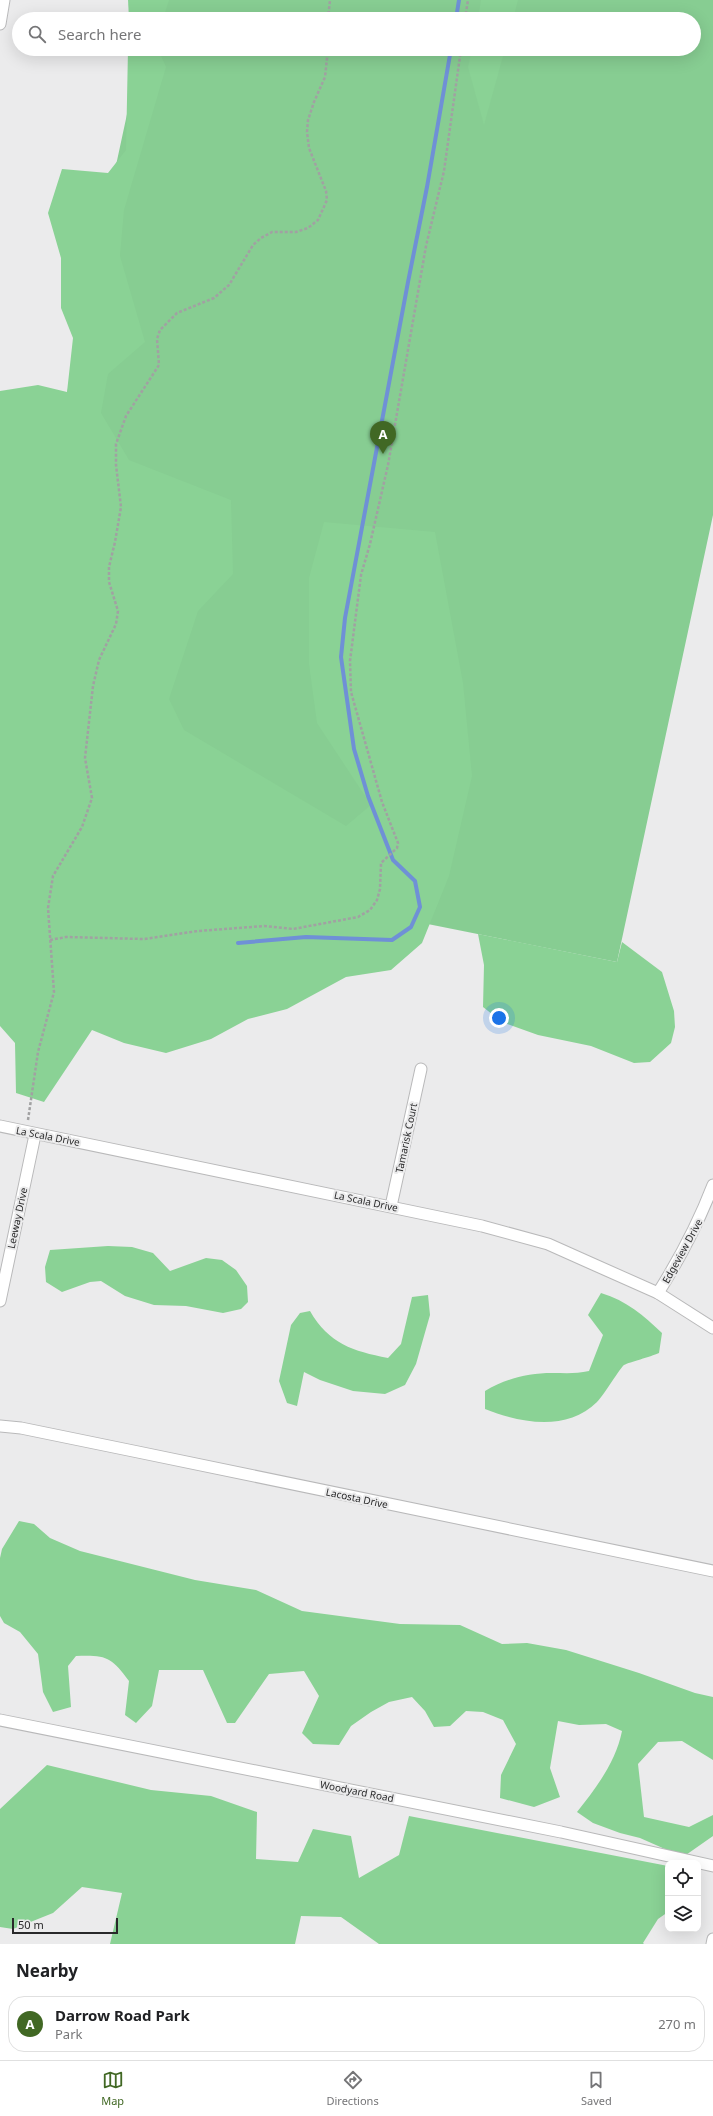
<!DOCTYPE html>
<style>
body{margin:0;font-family:"Noto Sans",sans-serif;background:#f2f2f2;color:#202124}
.controls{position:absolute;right:12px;bottom:12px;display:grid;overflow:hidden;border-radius:8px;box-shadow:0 4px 16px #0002}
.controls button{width:36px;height:36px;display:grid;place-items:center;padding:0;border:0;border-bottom:1px solid #e0e0e0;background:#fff;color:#202124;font:20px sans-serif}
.scale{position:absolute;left:12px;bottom:10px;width:106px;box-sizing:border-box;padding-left:4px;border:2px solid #29292a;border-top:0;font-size:11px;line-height:14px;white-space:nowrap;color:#29292a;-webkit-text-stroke:3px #ebebec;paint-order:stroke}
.you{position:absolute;left:499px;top:1018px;width:14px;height:14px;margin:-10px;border:3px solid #fff;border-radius:50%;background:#1a73e8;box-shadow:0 0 0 6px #1a73e833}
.badge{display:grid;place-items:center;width:26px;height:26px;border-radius:50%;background:#416824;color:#fff;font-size:13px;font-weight:700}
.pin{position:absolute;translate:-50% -33px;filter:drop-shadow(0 1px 2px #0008)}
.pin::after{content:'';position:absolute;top:21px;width:14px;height:12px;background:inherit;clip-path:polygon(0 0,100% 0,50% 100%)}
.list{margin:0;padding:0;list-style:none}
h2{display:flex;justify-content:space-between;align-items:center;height:52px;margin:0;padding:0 16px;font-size:17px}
h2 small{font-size:13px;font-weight:400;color:#757577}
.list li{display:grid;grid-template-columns:26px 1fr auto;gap:12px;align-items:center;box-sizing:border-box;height:56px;margin:0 8px 8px;padding:0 8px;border:1px solid #e0e0e0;border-radius:16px}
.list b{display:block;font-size:15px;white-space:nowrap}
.list p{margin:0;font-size:13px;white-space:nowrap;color:#757577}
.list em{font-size:13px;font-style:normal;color:#757577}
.icon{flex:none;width:22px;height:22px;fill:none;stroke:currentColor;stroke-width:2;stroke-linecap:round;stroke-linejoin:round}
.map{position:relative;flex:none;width:713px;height:1944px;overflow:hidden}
.search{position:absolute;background:#fff;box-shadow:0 4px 16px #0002;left:12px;right:12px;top:12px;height:44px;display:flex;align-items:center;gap:10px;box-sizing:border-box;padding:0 14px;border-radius:22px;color:#757577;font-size:15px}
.sheet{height:116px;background:#fff}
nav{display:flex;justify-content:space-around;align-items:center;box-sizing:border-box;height:56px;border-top:1px solid #e0e0e0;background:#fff;font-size:11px;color:#757577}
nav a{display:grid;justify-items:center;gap:2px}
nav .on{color:#416824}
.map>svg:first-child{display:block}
.green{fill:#87cd92}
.forest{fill:#8ad295}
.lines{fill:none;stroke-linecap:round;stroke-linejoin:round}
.stream{stroke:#6f90d6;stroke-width:4}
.minor-casing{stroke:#b9b9ba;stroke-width:13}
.path{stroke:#a1a1a2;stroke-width:2.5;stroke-dasharray:3 2;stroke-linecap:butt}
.minor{stroke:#fff;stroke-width:11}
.labels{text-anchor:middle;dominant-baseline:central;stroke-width:4;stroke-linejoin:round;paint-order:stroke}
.street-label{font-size:10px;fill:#29292a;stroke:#ebebec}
</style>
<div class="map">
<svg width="713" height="1944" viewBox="0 0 713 1944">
<rect width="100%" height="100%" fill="#ebebec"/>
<path class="green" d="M 152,0 L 713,0 L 713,515 L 617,962 L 288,896 L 0,705 L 141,49 L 694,49 L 694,19 L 148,19 Z"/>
<g class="forest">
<path d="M 128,0 L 169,0 L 163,19 L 129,19 Z"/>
<path d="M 481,0 L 518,0 L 513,19 L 478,19 Z"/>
<path d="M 128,49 L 158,49 L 166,67 L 124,210 L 120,256 L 145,342 L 108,374 L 101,413 L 129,460 L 231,500 L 233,574 L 198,611 L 169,699 L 184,730 L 346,826 L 371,805 L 317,723 L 309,664 L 309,578 L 324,522 L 435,532 L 463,683 L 472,776 L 449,876 L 422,943 L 391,970 L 346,977 L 287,1009 L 248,1019 L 211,1039 L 166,1053 L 124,1043 L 92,1030 L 44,1102 L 16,1093 L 15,1043 L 0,1026 L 0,391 L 38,385 L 67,392 L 73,338 L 61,308 L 61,258 L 48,213 L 62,169 L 108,173 L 126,150 Z"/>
<path d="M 472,49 L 505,49 L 484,125 L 468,67 Z"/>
<path d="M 478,934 L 617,962 L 622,942 L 662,972 L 674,1011 L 675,1027 L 671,1043 L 650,1062 L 634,1063 L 591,1046 L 538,1035 L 502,1022 L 483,1007 L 484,965 Z"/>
<path d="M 108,1246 L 132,1247 L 153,1253 L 170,1271 L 206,1258 L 222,1260 L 236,1270 L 247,1286 L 248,1302 L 241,1309 L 223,1313 L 186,1306 L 154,1305 L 125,1296 L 101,1281 L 90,1282 L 62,1292 L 46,1282 L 45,1267 L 50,1250 Z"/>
<path d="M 601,1293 C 627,1301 643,1315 662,1333 L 659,1353 C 650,1357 630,1362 624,1365 C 620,1368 604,1395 597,1402 C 567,1432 520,1423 485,1409 L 485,1391 C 505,1379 528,1373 552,1373 C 565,1373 576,1374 589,1371 L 603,1335 L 588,1315 Z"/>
<path d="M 428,1295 L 430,1315 L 416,1364 L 405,1385 L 385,1394 L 353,1391 L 320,1380 L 304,1372 L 297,1406 L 287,1403 L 279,1381 L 291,1325 L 300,1313 L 310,1311 C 329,1344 353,1351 388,1358 L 401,1344 L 412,1297 Z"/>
<path d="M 19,1521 L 34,1524 L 50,1538 L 80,1551 L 195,1580 L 256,1590 L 302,1611 L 400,1624 L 460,1625 L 502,1644 L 527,1643 L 566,1650 L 639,1673 L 695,1693 L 713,1697 L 713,1760 L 682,1741 L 658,1742 L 638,1764 L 644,1817 L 689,1827 L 713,1815 L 713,1836 L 683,1857 L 640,1838 L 620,1833 L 593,1823 L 577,1812 C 596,1788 616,1762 622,1731 L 606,1724 L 579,1725 L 558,1721 L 550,1768 L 560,1797 L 534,1807 L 500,1798 L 501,1775 L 516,1744 L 503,1720 L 483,1712 L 466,1711 L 450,1726 L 434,1727 L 425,1711 L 412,1697 L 389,1702 L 371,1712 L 351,1726 L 339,1745 L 313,1744 L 302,1733 L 319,1696 L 304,1671 L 269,1674 L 235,1723 L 227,1723 L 203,1670 L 159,1670 L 152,1706 L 136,1723 L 125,1715 L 129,1681 C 111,1657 107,1655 76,1656 L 68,1666 L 71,1707 L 53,1712 L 43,1692 L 38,1654 L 20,1632 L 4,1623 L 0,1616 L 0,1558 L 2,1549 Z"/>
<path d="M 47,1765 L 151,1790 L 211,1796 L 257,1812 L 256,1859 L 298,1862 L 313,1829 L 351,1836 L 359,1878 L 399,1855 L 409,1816 L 668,1866 L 668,1912 L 658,1919 L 643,1943 L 644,1944 L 379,1944 L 341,1917 L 301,1916 L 295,1944 L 110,1944 L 122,1893 L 82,1887 L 53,1913 L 13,1929 L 0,1927 L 0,1809 Z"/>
</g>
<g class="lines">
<g class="stream">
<path d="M 456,19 L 459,0"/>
<path d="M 238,943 L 306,937 L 392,940 L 411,927 L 420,907 L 415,881 L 393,860 L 368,796 L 354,749 L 341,657 L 345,618 L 408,282 L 427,187 L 451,49"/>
</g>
<defs>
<g id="minor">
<path d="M 0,24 L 4,0"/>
<path d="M 0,1126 L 482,1226 L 548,1244 L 595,1265 L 658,1293 L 713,1328"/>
<path d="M 391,1206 L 421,1069"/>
<path d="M 658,1293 C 680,1258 698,1224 713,1185"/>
<path d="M 0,1301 L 35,1135"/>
<path d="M 0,1426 L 21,1428 L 138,1452 L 713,1571"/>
<path d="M 0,1720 L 561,1832 L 713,1866"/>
<path d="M 712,1944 L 713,1939"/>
</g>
</defs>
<use href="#minor" class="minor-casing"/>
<g class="path">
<path d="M 328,19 L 330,0"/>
<path d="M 465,19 L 468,0"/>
<path d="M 50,940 L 66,937 L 144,939 L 198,931 L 264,926 L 293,929 L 358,917 L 370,910 L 377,900 L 380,889 L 381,863 L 397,848 L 398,843 L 382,802 L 351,692 L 350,661 L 361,575 L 370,544 L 388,465 L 426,246 L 444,171 L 461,49"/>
<path d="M 28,1120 L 38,1052 L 54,992 L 48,908 L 53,876 L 82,827 L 92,798 L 85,758 L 93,686 L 99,660 L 116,624 L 118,611 L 109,582 L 109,567 L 115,542 L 121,507 L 116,465 L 116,444 L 126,416 L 159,365 L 157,339 L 160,330 L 177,313 L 214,298 L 229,285 L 253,245 L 261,238 L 272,232 L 296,232 L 308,228 L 318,220 L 327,200 L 326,191 L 309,148 L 307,132 L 308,120 L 314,102 L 325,77 L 328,49"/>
</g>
<use href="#minor" class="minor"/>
</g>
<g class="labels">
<g class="street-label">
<text transform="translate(48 1136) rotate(11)">La Scala Drive</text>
<text transform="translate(406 1138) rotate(-78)">Tamarisk Court</text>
<text transform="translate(366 1201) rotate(12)">La Scala Drive</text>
<text transform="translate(17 1218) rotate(-78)">Leeway Drive</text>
<text transform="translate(682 1251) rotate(-61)">Edgeview Drive</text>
<text transform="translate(357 1498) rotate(12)">Lacosta Drive</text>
<text transform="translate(357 1791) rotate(11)">Woodyard Road</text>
</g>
</g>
</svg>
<div class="controls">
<button><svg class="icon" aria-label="locate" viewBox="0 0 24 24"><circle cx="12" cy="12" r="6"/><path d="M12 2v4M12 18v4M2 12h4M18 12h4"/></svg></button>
<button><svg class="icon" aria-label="layers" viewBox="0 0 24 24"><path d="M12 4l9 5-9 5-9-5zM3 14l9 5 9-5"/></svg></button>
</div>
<div class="scale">50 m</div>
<div class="you"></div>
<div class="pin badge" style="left:383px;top:454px">A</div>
<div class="search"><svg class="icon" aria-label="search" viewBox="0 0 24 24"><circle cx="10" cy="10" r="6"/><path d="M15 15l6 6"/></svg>Search here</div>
</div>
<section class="sheet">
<h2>Nearby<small></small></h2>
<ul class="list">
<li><span class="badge">A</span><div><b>Darrow Road Park</b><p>Park</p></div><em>270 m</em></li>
</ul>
</section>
<nav>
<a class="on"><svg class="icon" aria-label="map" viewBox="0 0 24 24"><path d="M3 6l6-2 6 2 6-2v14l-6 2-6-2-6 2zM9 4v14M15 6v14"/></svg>Map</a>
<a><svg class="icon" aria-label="directions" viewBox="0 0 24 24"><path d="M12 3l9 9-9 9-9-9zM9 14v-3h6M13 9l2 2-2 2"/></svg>Directions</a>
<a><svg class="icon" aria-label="saved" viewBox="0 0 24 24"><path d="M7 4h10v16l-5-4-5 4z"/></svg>Saved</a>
</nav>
